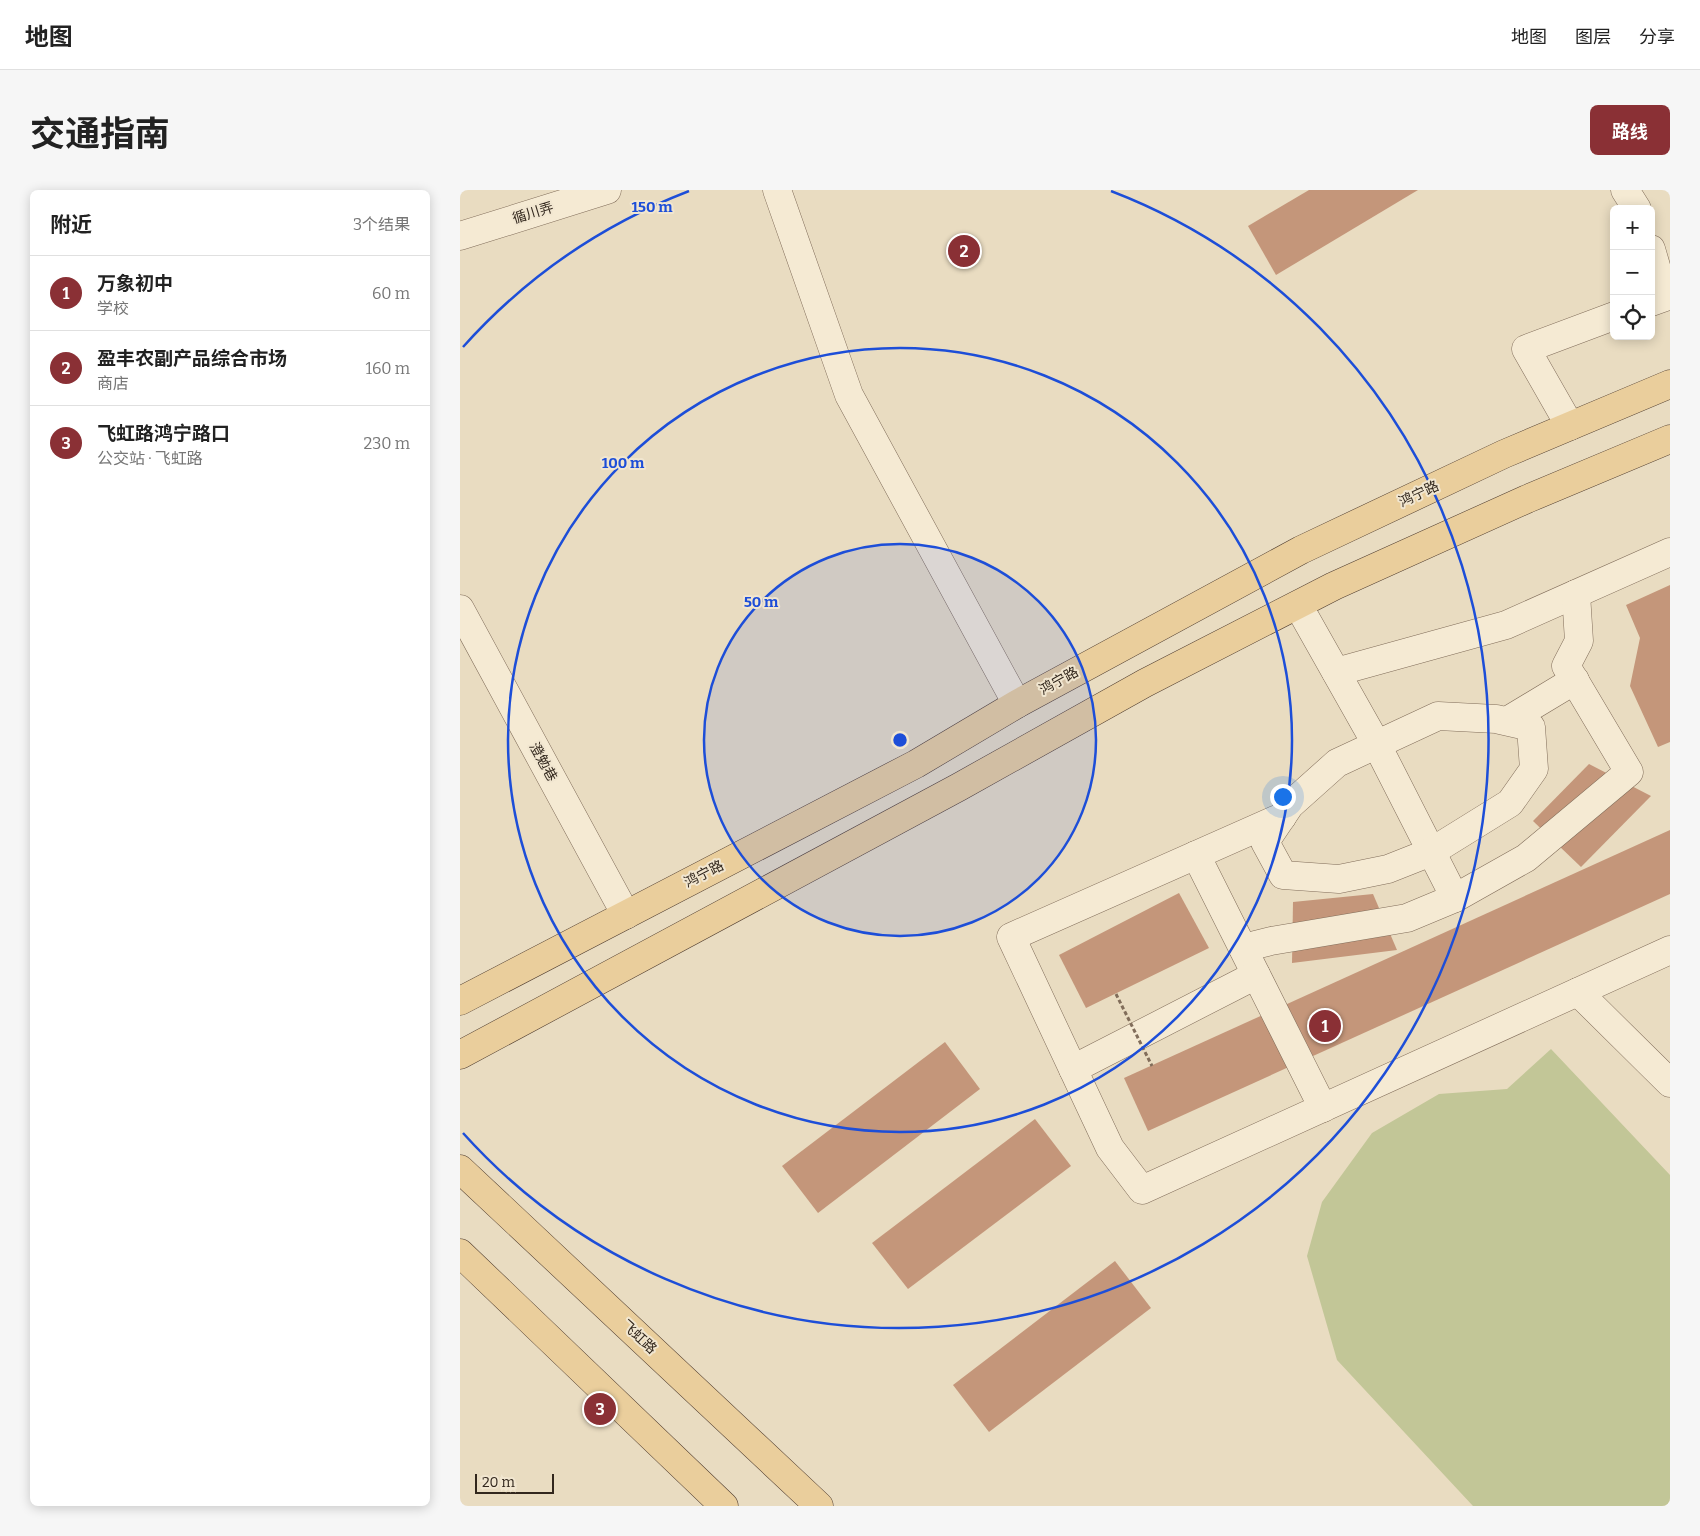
<!DOCTYPE html>
<html lang="zh">
<meta charset="utf-8">
<style>
body{margin:0;font-family:Bitter,"Noto Sans SC",serif;background:#f6f6f6;color:#222}
.controls{position:absolute;right:15px;top:15px;display:grid;overflow:hidden;border-radius:8px;box-shadow:0 2px 12px #0003}
.controls button{width:45px;height:45px;display:grid;place-items:center;padding:0;border:0;border-bottom:1px solid #e0e0e0;background:#fff;color:#222;font:25px sans-serif}
.scale{position:absolute;left:15px;bottom:12px;width:79px;box-sizing:border-box;padding-left:5px;border:2px solid #32271d;border-top:0;font-size:14px;line-height:18px;white-space:nowrap;color:#32271d;-webkit-text-stroke:4px #f1e6d0;paint-order:stroke}
.you{position:absolute;left:822px;top:606px;width:18px;height:18px;margin:-12px;border:4px solid #fff;border-radius:50%;background:#1a73e8;box-shadow:0 0 0 8px #1a73e833}
.badge{display:grid;place-items:center;width:32px;height:32px;border-radius:50%;background:#8a3035;color:#fff;font-size:16px;font-weight:700}
.pin{position:absolute;translate:-50% -50%;border:2px solid #fff;box-shadow:0 1px 5px #0006}
.list{margin:0;padding:0;list-style:none}
h2{display:flex;justify-content:space-between;align-items:center;height:65px;margin:0;padding:0 20px;font-size:21px}
h2 small{font-size:16px;font-weight:400;color:#767676}
.list li{display:grid;grid-template-columns:32px 1fr auto;gap:15px;align-items:center;box-sizing:border-box;height:75px;padding:0 20px;border-top:1px solid #e0e0e0}
.list b{display:block;font-size:19px;white-space:nowrap}
.list p{margin:0;font-size:16px;white-space:nowrap;color:#767676}
.list em{font-size:16px;font-style:normal;color:#767676}
.icon{flex:none;width:28px;height:28px;fill:none;stroke:currentColor;stroke-width:2;stroke-linecap:round;stroke-linejoin:round}
.map{position:relative;flex:none;width:1210px;height:1316px;overflow:hidden;border-radius:8px}
header{display:flex;align-items:center;gap:30px;box-sizing:border-box;height:70px;padding:0 25px;background:#fff;border-bottom:1px solid #e0e0e0}
header strong{font-size:24px}
nav{display:flex;gap:28px;margin-inline-start:auto;font-size:18px}
.intro{display:flex;align-items:center;justify-content:space-between;box-sizing:border-box;height:120px;padding:0 30px}
h1{margin:0;font-size:35px}
.button{padding:12px 22px;border-radius:8px;background:#8a3035;color:#fff;font-size:18px;font-weight:700}
main{display:flex;gap:30px;padding:0 30px}
aside{flex:1;background:#fff;border-radius:8px;box-shadow:0 2px 12px #0003}
.map>svg:first-child{display:block}
.green{fill:#c2c697}
.building{fill:#c4967a}
.lines{fill:none;stroke-linecap:round;stroke-linejoin:round}
.minor-casing{stroke:#816d5a;stroke-width:29}
.major-casing{stroke:#4f3c2f;stroke-width:29}
.minor{stroke:#f5ead3;stroke-width:28}
.major{stroke:#eace9c;stroke-width:28}
.path-bridge{stroke:#816d5a;stroke-width:3;stroke-dasharray:4 2.5;stroke-linecap:butt}
.ring{fill:none;stroke:#1d4ed8;stroke-width:2.5}
.labels{text-anchor:middle;dominant-baseline:central;stroke-width:4;stroke-linejoin:round;paint-order:stroke}
.street-label{font-size:14px;fill:#32271d;stroke:#f1e6d0}
.centre{fill:#1d4ed8;stroke:#f1e6d0;stroke-width:2.5}
.ring-label{font-size:15px;text-anchor:middle;font-weight:bold;fill:#1d4ed8;stroke:#f1e6d0;stroke-width:4;stroke-linejoin:round;paint-order:stroke}
</style>
<header>
<strong>地图</strong>
<nav><a>地图</a><a>图层</a><a>分享</a></nav>
</header>
<div class="intro"><h1>交通指南</h1><a class="button">路线</a></div>
<main>
<aside>
<h2>附近<small>3个结果</small></h2>
<ul class="list">
<li><span class="badge">1</span><div><b>万象初中</b><p>学校</p></div><em>60 m</em></li>
<li><span class="badge">2</span><div><b>盈丰农副产品综合市场</b><p>商店</p></div><em>160 m</em></li>
<li><span class="badge">3</span><div><b>飞虹路鸿宁路口</b><p>公交站 · 飞虹路</p></div><em>230 m</em></li>
</ul>
</aside>
<div class="map">
<svg width="1210" height="1316" viewBox="0 0 1210 1316">
<rect width="100%" height="100%" fill="#e9dcc1"/>
<path class="green" d="M 1091,859 L 1210,985 L 1210,1316 L 1013,1316 L 877,1170 L 847,1066 L 862,1012 L 912,943 L 979,904 L 1047,899 Z"/>
<g class="building">
<path d="M 849,0 L 958,0 L 816,85 L 788,36 Z"/>
<path d="M 1210,395 L 1210,552 L 1198,557 L 1170,496 L 1180,448 L 1166,415 Z"/>
<path d="M 1129,574 L 1191,606 L 1121,677 L 1073,631 Z"/>
<path d="M 1210,640 L 1210,704 L 688,941 L 664,888 Z"/>
<path d="M 719,703 L 749,758 L 626,818 L 599,765 Z"/>
<path d="M 913,704 L 937,760 L 832,773 L 833,712 Z"/>
<path d="M 485,852 L 520,899 L 358,1023 L 322,976 Z"/>
<path d="M 575,929 L 611,976 L 448,1099 L 412,1053 Z"/>
<path d="M 655,1071 L 691,1118 L 529,1242 L 493,1195 Z"/>
</g>
<g class="lines">
<defs>
<g id="minor">
<path d="M 317,0 L 389,205 L 557,514"/>
<path d="M 1165,0 L 1177,19"/>
<path d="M 0,46 L 147,0"/>
<path d="M 1191,59 L 1205,107 L 1191,112"/>
<path d="M 1110,236 L 1066,159 L 1154,126"/>
<path d="M 838,415 L 917,555 L 995,708"/>
<path d="M 0,419 L 166,725"/>
<path d="M 876,482 L 1046,435 L 1210,362"/>
<path d="M 978,526 L 1036,529 L 1071,537 L 1074,579 L 1050,613 L 971,662 L 928,679 L 879,689 L 823,685 L 805,652 L 830,615 L 877,573 Z"/>
<path d="M 1047,531 L 1115,490"/>
<path d="M 822,627 L 551,747 L 650,958 L 682,1000 L 1210,760"/>
<path d="M 736,665 L 863,918"/>
<path d="M 783,758 L 811,751 L 947,728 L 995,708 L 1066,668 L 1169,582 L 1106,476 L 1119,451 L 1116,404"/>
<path d="M 1118,802 L 1210,893"/>
<path d="M 613,879 L 796,785"/>
</g>
<g id="major">
<path d="M 0,811 L 456,574 L 557,514 L 841,360 L 1044,264 L 1210,194"/>
<path d="M 0,865 L 499,597 L 685,493 L 874,396 L 1067,309 L 1210,249"/>
<path d="M 0,979 L 359,1316"/>
<path d="M 0,1063 L 264,1316"/>
</g>
</defs>
<use href="#minor" class="minor-casing"/>
<use href="#major" class="major-casing"/>
<use href="#minor" class="minor"/>
<use href="#major" class="major"/>
<path class="path-bridge" d="M 656,804 L 692,876"/>
</g>
<circle cx="440" cy="550" r="196" fill="#1d4ed8" fill-opacity=".12"/>
<g class="ring">
<circle cx="440" cy="550" r="196"/>
<circle cx="440" cy="550" r="392"/>
<path d="M3 157A588 588 0 0 1 229 1M651 1A588 588 0 1 1 3 943"/>
</g>
<g class="labels">
<g class="street-label">
<text transform="translate(73 23) rotate(-17)">循川弄</text>
<text transform="translate(959 304) rotate(-25)">鸿宁路</text>
<text transform="translate(599 491) rotate(-29)">鸿宁路</text>
<text transform="translate(83 572) rotate(61)">澄勉巷</text>
<text transform="translate(244 684) rotate(-27)">鸿宁路</text>
<text transform="translate(179 1147) rotate(43)">飞虹路</text>
</g>
</g>
<circle cx="440" cy="550" r="8" class="centre"/>
<g class="ring-label">
<text x="192" y="22">150 m</text>
<text x="163" y="278">100 m</text>
<text x="301" y="417">50 m</text>
</g>
</svg>
<div class="controls">
<button>+</button>
<button>−</button>
<button><svg class="icon" aria-label="locate" viewBox="0 0 24 24"><circle cx="12" cy="12" r="6"/><path d="M12 2v4M12 18v4M2 12h4M18 12h4"/></svg></button>
</div>
<div class="scale">20 m</div>
<div class="you"></div>
<div class="pin badge" style="left:865px;top:836px">1</div>
<div class="pin badge" style="left:504px;top:61px">2</div>
<div class="pin badge" style="left:140px;top:1219px">3</div>
</div>
</main>
